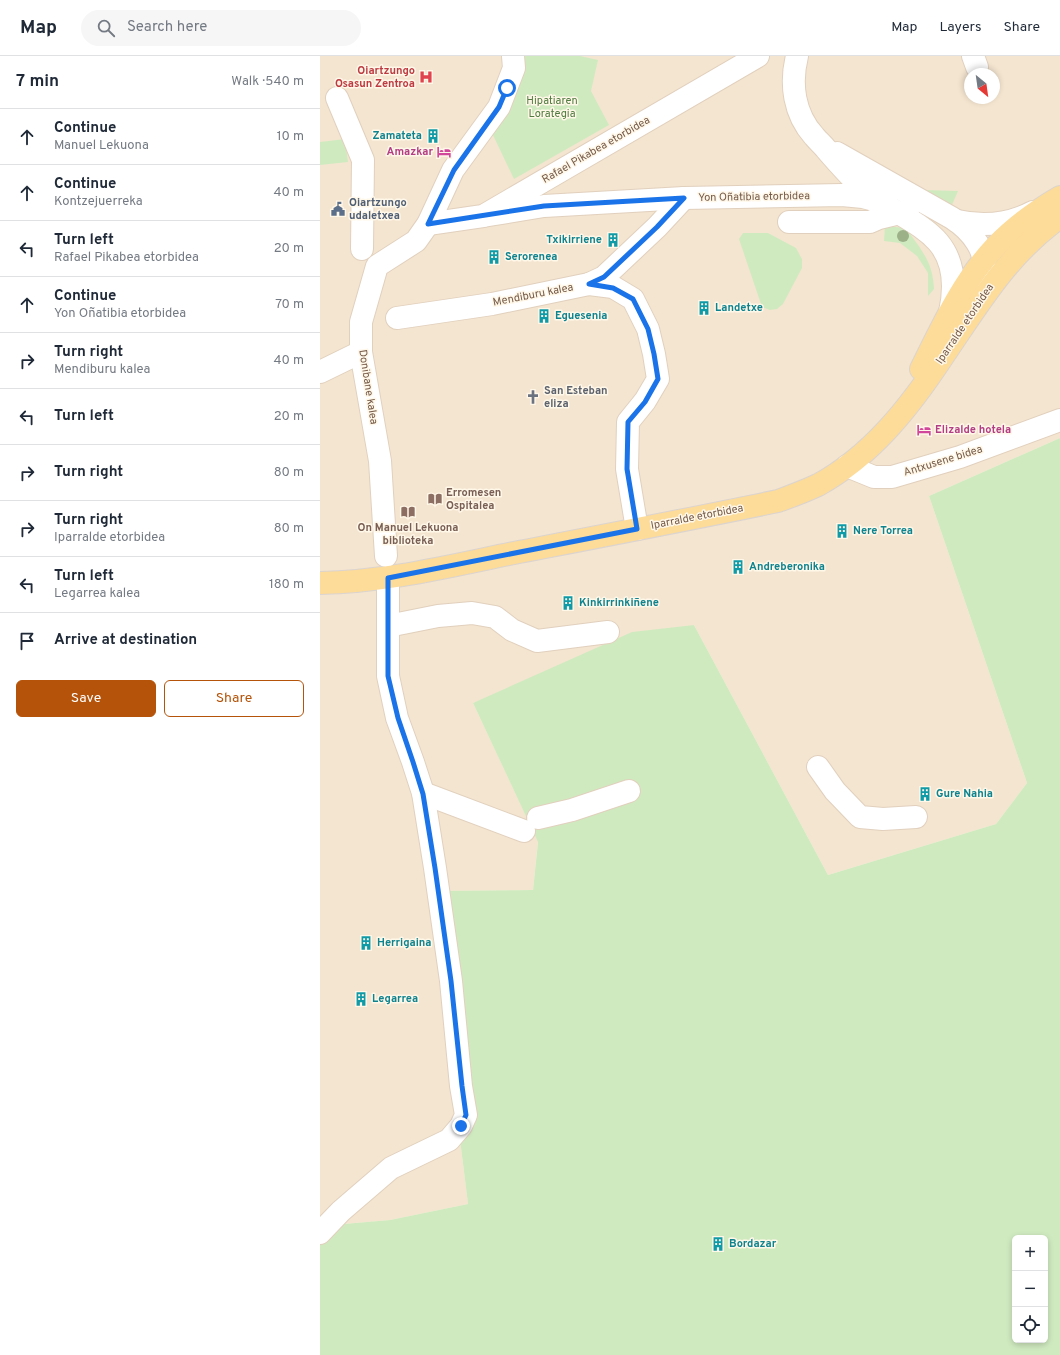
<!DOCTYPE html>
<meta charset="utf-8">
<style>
body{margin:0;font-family:Overpass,sans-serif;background:#f6f6f7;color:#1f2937}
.controls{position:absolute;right:12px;bottom:12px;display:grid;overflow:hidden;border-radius:6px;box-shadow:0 2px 6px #0003}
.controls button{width:36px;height:36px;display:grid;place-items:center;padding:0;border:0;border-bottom:1px solid #e0e1e3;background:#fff;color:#1f2937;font:20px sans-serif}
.compass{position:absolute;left:644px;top:12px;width:36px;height:36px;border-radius:50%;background:#fff;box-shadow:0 2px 6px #0003;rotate:151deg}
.stop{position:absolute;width:12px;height:12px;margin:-9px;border:3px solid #1a73e8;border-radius:50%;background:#fff}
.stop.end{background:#1a73e8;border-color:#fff;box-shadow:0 1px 4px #0008}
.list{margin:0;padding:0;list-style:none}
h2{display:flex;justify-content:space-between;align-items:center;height:52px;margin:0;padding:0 16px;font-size:17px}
h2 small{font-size:13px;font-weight:400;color:#747a83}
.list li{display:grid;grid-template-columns:26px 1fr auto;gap:12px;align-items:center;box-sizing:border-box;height:56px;padding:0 16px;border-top:1px solid #e0e1e3}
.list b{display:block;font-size:15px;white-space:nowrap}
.list p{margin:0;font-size:13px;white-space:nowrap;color:#747a83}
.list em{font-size:13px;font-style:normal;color:#747a83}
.actions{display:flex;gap:8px;padding:12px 16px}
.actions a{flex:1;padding:9px 0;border:1px solid #b45309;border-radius:6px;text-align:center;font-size:14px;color:#b45309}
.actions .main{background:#b45309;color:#fff}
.icon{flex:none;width:22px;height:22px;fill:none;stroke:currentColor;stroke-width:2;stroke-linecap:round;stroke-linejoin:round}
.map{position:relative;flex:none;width:740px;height:1299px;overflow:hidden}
header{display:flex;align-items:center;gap:24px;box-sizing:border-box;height:56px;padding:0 20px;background:#fff;border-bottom:1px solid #e0e1e3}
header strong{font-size:19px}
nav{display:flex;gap:22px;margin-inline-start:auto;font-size:14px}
.search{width:280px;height:36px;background:#f6f6f7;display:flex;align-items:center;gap:10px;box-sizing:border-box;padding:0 14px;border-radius:22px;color:#747a83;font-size:15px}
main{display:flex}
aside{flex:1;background:#fff}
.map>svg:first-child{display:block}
.residential{fill:#f4e5d0;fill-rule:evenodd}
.green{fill:#d0eac0;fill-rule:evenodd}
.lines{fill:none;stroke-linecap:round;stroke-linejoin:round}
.minor-casing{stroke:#e1d0bd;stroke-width:24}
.major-casing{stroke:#dbd4cf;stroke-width:24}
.minor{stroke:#fff;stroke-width:22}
.major{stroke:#fddb99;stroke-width:22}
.tree{fill:#9db189}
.route{stroke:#1a73e8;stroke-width:5}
.labels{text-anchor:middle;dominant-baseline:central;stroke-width:3;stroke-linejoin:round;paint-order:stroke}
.health-label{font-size:11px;font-weight:bold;fill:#be3a42;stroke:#fff7e8;text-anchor:end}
.park-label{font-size:11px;fill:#4f7b40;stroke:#fff7e8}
.culture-label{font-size:11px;font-weight:bold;fill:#0d838f;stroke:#fff7e8;text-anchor:start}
.street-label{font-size:11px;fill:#755a48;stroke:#fff7e8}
.hotel-label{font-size:11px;font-weight:bold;fill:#b23c85;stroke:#fff7e8;text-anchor:end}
.service-label{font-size:11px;font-weight:bold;fill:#4e5e75;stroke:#fff7e8;text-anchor:start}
.worship-label{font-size:11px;font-weight:bold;fill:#5b616d;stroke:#fff7e8;text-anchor:start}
.education-label{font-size:11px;font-weight:bold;fill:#785e54;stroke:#fff7e8;text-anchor:start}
</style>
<header>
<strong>Map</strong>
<div class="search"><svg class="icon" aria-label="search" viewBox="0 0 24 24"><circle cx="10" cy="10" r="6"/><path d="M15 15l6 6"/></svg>Search here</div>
<nav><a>Map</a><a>Layers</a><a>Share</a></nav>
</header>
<main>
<aside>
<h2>7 min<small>Walk · 540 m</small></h2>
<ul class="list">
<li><svg class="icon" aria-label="ahead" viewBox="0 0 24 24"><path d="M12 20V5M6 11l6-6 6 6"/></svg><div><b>Continue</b><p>Manuel Lekuona</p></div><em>10 m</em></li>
<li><svg class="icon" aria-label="ahead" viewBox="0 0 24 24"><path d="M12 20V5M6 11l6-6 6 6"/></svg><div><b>Continue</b><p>Kontzejuerreka</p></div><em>40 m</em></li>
<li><svg class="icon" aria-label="left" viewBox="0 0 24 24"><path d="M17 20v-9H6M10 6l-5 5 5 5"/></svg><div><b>Turn left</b><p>Rafael Pikabea etorbidea</p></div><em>20 m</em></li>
<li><svg class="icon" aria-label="ahead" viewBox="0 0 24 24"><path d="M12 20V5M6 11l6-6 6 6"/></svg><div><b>Continue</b><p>Yon Oñatibia etorbidea</p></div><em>70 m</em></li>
<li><svg class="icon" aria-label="right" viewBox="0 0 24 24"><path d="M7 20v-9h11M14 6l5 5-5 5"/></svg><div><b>Turn right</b><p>Mendiburu kalea</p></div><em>40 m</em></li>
<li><svg class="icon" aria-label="left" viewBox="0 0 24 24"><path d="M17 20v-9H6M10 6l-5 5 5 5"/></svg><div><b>Turn left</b></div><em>20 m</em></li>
<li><svg class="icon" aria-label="right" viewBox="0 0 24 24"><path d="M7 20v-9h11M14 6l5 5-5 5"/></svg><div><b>Turn right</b></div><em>80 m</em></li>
<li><svg class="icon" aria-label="right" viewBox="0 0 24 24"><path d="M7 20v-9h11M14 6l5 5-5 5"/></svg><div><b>Turn right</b><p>Iparralde etorbidea</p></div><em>80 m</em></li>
<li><svg class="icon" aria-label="left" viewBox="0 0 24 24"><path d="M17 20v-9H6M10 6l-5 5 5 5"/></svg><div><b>Turn left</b><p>Legarrea kalea</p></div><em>180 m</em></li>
<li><svg class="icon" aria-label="arrive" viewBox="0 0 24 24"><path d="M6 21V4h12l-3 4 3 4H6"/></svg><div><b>Arrive at destination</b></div></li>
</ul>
<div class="actions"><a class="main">Save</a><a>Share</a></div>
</aside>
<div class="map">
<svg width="740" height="1299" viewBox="0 0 740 1299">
<rect width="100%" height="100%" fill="#fdf3e2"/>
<path class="residential" d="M 0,0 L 740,0 L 740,382 L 609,440 L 707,727 L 676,768 L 508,819 L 374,569 L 153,647 L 218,785 L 213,834 L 109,835 L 148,1148 L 70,1164 L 0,1170 ZM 650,18 L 674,18 L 674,42 L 650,42 Z"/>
<g class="green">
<path d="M 202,0 L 260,0 L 278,4 L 271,35 L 289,69 L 194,123 L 172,77 Z"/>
<path d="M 25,83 L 28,106 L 0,109 L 0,86 Z"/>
<path d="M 603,134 L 638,135 L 631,151 Z"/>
<path d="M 565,170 L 586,172 C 601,194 613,205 614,233 L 608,240 L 608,217 L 597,200 L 580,187 L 564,185 Z"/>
<path d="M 423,177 L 448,177 L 476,192 L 482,203 L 482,212 L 463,248 L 457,253 L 450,254 L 442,251 L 419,183 Z"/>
<path d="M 740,382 L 740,1299 L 0,1299 L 0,1170 L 70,1164 L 148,1148 L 109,835 L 213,834 L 218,786 L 153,647 L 312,576 L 374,569 L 508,819 L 676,768 L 707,727 L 609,440 ZM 695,1182 L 725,1182 L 725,1284 L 695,1284 Z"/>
</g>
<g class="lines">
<defs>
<g id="minor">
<path d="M 477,0 C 470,28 474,58 494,80 C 498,85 502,88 506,93 C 518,107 530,121 544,133 C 551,140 560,145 569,151 C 586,162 605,171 618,186 C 635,206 635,233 630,256"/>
<path d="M 653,0 L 657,11"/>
<path d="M 17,42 L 43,104 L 42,193"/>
<path d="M 517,97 L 632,162 C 651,174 670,197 663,221"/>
<path d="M 163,160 L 224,150 L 364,142 L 522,139 L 543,141 L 562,146"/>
<path d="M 637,165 C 664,171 688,169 713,156"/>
<path d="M 469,166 L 550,166 L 559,162 L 588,155"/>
<path d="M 108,168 L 163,160 L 438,0"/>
<path d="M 269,228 L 293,231 L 313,243 L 328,273 L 334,298 L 338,323 L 325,345 L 308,366 L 307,413 L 317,473"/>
<path d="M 77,262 L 172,248 L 269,228 L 284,221 L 337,171 L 364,142"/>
<path d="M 0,316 L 41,296"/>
<path d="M 527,410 L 554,421 L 572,421 L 640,401 L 740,364"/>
<path d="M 66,500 L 60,405 L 41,296 L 41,266 L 57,210 L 96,185 L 108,168 L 133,114 L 179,51 L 194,12 L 193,0"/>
<path d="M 68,570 L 118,560 L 152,557 L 175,561 L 192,574 L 217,585 L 288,576"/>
<path d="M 498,711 L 515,735 L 540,761 L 563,763 L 596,761"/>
<path d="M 103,737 L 204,775"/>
<path d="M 218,762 L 252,754 L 309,735"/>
<path d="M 0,1177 L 21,1155 L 71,1112 L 129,1084 L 141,1070 L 146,1059 L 141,1030 L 131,925 L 115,812 L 103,737 L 93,706 L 77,662 L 68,620 L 68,522"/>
</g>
<g id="major">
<path d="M 601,313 C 622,271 642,226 675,191 C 694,171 716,155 740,141"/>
<path d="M 0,527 C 66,526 130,510 194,497 C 282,480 371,463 458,445 C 472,440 485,435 498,429 C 551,400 589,352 622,302 C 658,249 687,199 740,161"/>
</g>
</defs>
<use href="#minor" class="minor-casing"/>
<use href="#major" class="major-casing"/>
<use href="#minor" class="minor"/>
<use href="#major" class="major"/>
</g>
<circle class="tree" cx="583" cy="180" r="6"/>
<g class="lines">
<path class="route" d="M 141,1070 L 146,1059 L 142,1030 L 131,925 L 115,812 L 103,738 L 93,706 L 78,662 L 68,620 L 68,522 L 317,473 L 307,413 L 308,366 L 325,346 L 338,323 L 334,298 L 328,273 L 313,243 L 293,232 L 269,228 L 284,221 L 337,171 L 364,142 L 224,150 L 108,168 L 134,114 L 179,51 L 187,32"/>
</g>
<defs>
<symbol id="hospital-bare" viewBox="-9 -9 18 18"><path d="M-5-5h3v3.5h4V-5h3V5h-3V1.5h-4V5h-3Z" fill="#e0444e" stroke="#fff7e8" stroke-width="2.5" paint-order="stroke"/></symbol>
<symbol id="building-bare" viewBox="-9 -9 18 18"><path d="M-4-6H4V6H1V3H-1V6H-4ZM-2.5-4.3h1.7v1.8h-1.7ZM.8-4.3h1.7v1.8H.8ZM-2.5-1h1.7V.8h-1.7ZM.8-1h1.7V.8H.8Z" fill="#0f9aa8" stroke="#fff7e8" stroke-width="2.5" paint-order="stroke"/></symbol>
<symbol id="hotel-bare" viewBox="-9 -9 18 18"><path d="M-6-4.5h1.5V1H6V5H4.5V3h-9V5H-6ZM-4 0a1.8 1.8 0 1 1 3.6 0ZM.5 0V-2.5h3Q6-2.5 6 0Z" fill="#d1479c" stroke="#fff7e8" stroke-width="2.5" paint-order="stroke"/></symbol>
<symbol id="civic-bare" viewBox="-9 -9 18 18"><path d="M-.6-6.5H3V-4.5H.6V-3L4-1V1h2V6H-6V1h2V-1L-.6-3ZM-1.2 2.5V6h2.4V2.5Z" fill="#5c6f8a" stroke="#fff7e8" stroke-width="2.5" paint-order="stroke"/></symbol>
<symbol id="church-bare" viewBox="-9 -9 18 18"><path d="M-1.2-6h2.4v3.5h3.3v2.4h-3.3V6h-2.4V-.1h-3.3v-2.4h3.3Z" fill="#6b7280" stroke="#fff7e8" stroke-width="2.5" paint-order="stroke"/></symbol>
<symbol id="library-bare" viewBox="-9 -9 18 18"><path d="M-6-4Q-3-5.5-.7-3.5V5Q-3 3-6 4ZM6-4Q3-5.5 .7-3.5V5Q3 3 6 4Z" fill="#8d6e63" stroke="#fff7e8" stroke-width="2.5" paint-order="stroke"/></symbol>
</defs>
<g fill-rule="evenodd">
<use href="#hospital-bare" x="96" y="11" width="20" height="20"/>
<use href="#building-bare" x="103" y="70" width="20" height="20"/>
<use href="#hotel-bare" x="114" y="86" width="20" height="20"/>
<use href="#civic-bare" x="8" y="143" width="20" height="20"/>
<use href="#building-bare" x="283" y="174" width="20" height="20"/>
<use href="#building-bare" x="164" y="191" width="20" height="20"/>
<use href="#building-bare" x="374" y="242" width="20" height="20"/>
<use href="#building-bare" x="214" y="250" width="20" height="20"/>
<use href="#church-bare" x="203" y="331" width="20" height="20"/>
<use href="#hotel-bare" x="594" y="364" width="20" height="20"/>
<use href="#library-bare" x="105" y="433" width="20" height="20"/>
<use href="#library-bare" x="78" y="446" width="20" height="20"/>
<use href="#building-bare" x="512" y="465" width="20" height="20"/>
<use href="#building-bare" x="408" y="501" width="20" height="20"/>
<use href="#building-bare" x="238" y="537" width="20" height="20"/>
<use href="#building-bare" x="595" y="728" width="20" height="20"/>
<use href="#building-bare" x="36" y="877" width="20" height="20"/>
<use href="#building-bare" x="31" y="933" width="20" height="20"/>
<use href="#building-bare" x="388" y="1178" width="20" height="20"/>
</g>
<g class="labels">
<g class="health-label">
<text x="95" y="15">Oiartzungo<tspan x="95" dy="13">Osasun Zentroa</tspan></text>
</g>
<g class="park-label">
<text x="232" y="45">Hipatiaren<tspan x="232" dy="13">Lorategia</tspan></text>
</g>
<g class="culture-label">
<text x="102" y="80" text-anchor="end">Zamateta</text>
<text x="282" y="184" text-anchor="end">Txikirriene</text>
<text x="185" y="201">Serorenea</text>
<text x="395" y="252">Landetxe</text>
<text x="235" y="260">Eguesenia</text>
<text x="533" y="475">Nere Torrea</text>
<text x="429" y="511">Andreberonika</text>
<text x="259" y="547">Kinkirrinkiñene</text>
<text x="616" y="738">Gure Nahia</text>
<text x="57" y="887">Herrigaina</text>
<text x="52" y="943">Legarrea</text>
<text x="409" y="1188">Bordazar</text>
</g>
<g class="street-label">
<text transform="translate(276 94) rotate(-30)">Rafael Pikabea etorbidea</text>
<text transform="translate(434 141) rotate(-1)">Yon Oñatibia etorbidea</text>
<text transform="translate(213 239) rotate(-11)">Mendiburu kalea</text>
<text transform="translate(645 268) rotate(-56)">Iparralde etorbidea</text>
<text transform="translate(48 331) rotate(81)">Donibane kalea</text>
<text transform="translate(623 405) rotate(-17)">Antxusene bidea</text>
<text transform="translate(377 461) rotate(-11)">Iparralde etorbidea</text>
</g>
<g class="hotel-label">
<text x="113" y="96">Amazkar</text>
<text x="615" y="374" text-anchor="start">Elizalde hotela</text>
</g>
<g class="service-label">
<text x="29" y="147">Oiartzungo<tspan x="29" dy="13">udaletxea</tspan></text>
</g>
<g class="worship-label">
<text x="224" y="335">San Esteban<tspan x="224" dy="13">eliza</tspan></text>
</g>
<g class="education-label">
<text x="126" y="437">Erromesen<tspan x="126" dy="13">Ospitalea</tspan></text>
<text x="88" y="472" text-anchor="middle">On Manuel Lekuona<tspan x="88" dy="13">biblioteka</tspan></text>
</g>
</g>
</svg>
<div class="controls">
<button>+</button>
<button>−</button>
<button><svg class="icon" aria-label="locate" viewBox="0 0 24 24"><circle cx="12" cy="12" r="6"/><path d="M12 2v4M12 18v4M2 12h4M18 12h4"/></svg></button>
</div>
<svg class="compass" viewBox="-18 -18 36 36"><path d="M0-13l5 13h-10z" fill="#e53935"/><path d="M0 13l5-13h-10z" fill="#747a83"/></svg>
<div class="stop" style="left:187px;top:32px"></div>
<div class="stop end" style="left:141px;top:1070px"></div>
</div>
</main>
